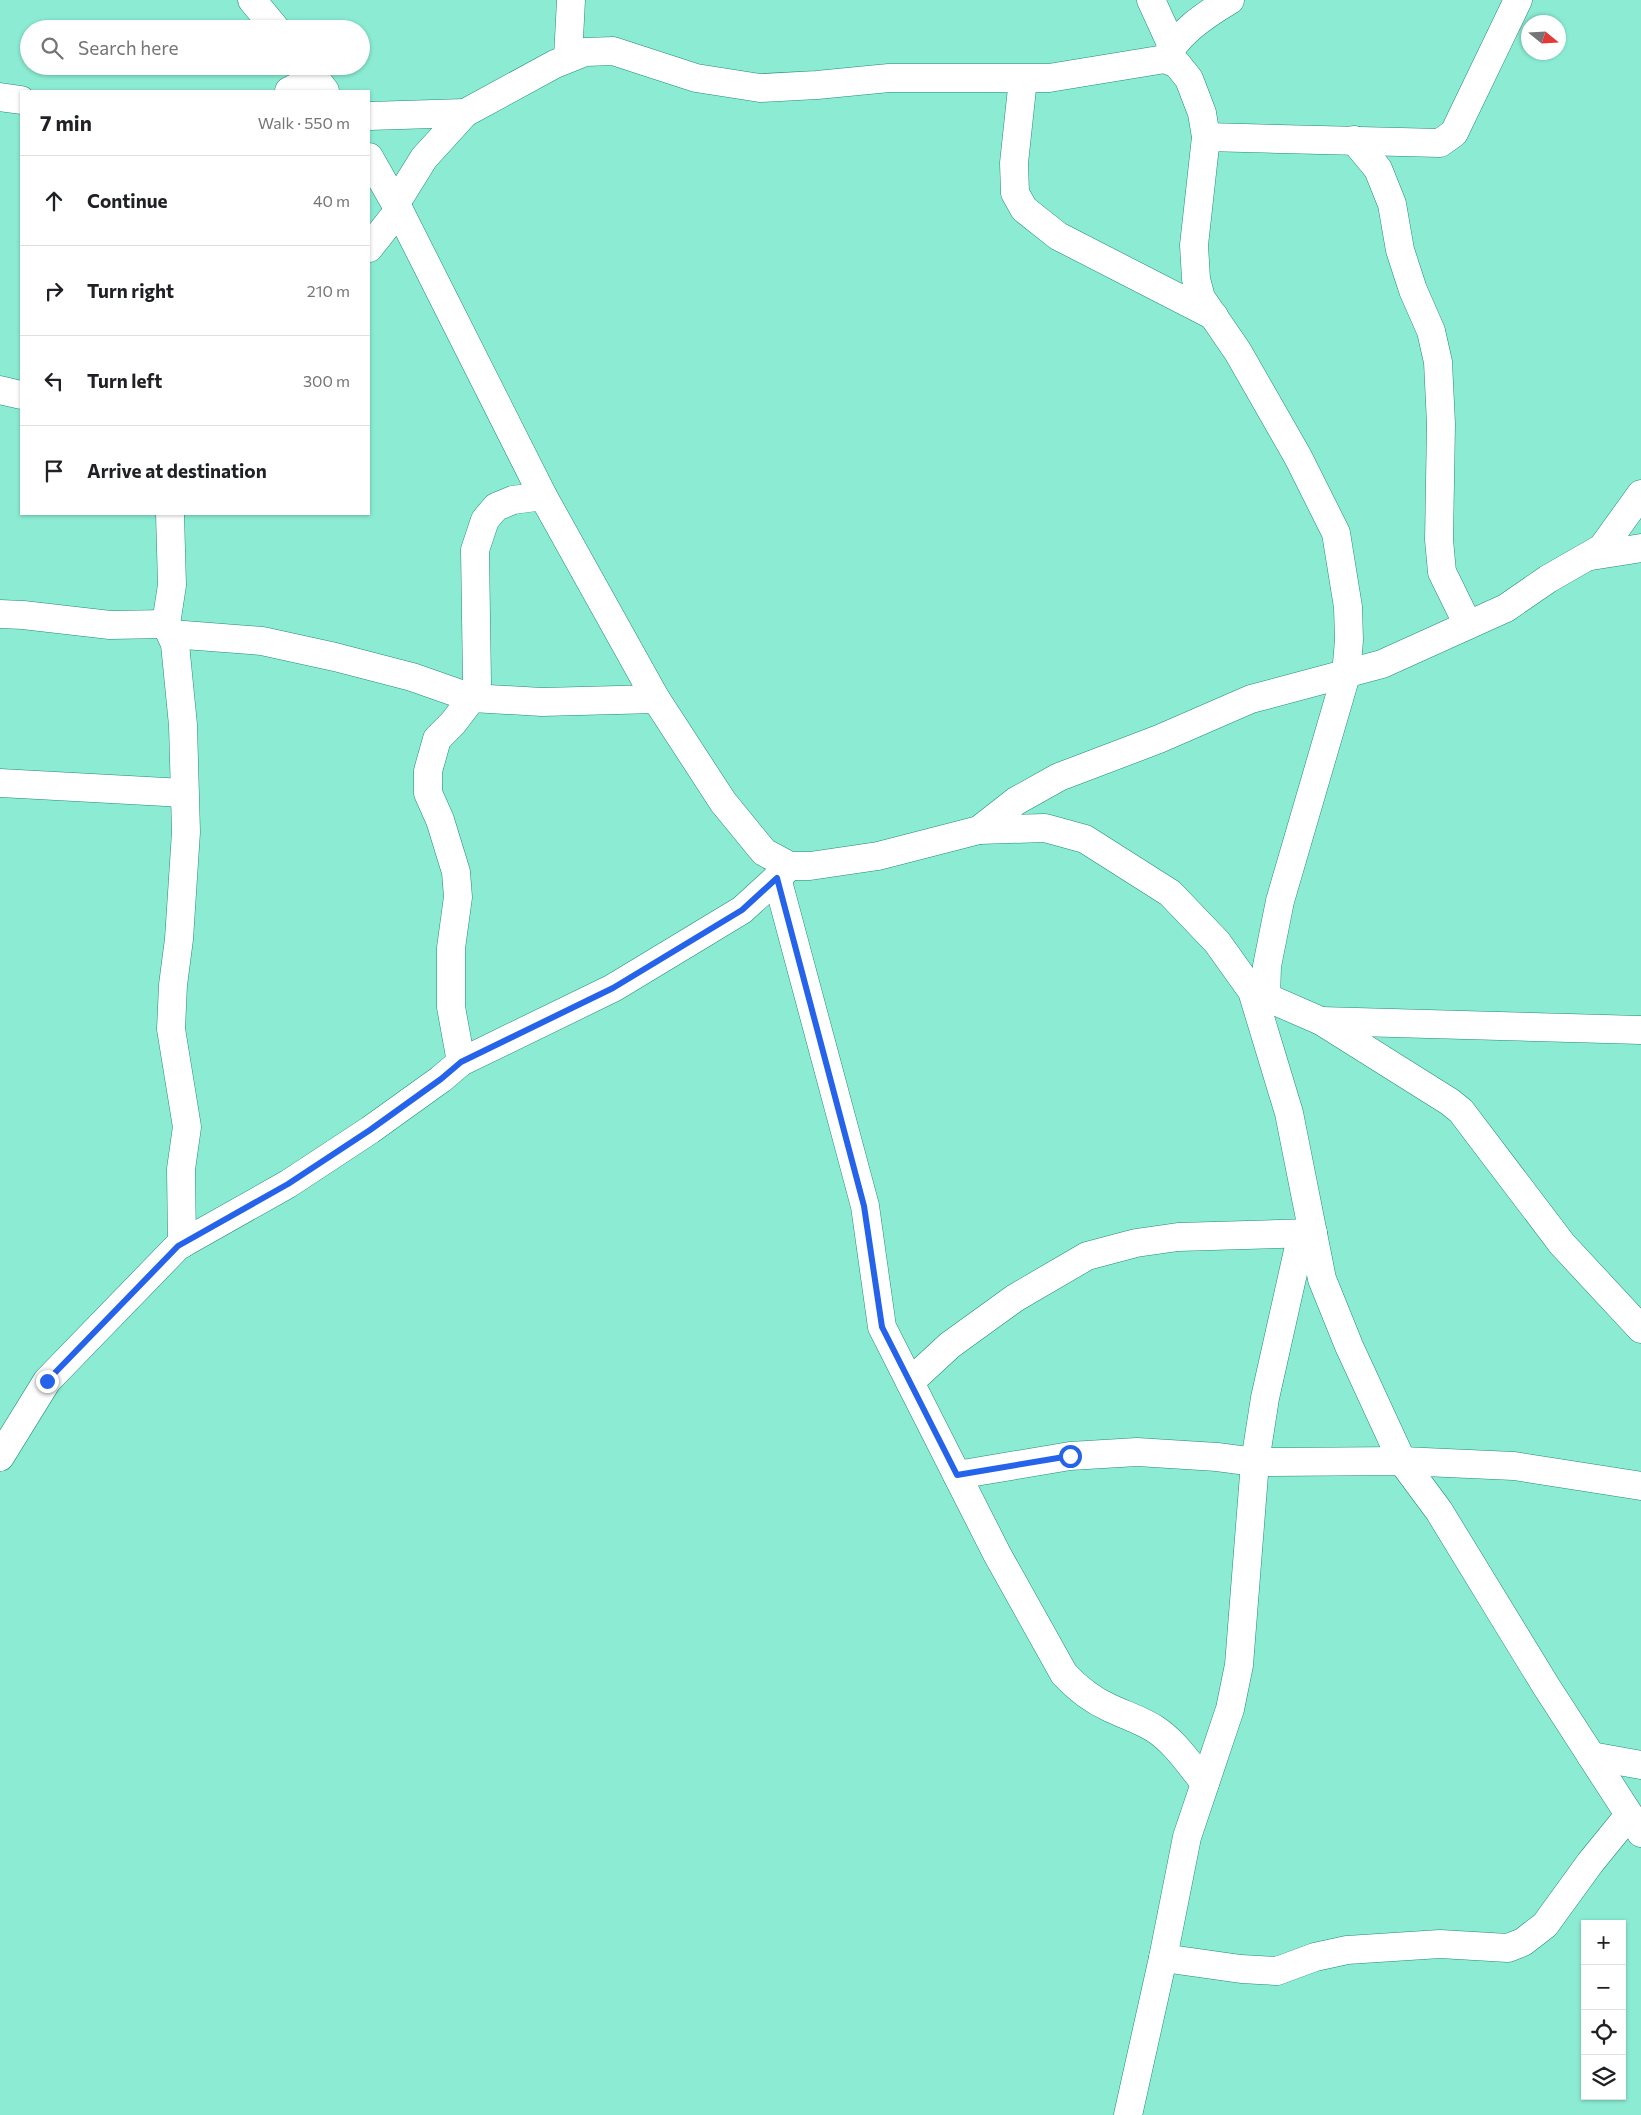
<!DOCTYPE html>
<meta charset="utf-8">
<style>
body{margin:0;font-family:Commissioner,sans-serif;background:#f2f2f2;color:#202124}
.controls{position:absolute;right:15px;bottom:15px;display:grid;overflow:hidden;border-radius:0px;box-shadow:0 1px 4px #0004}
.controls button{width:45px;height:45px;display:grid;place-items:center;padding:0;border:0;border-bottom:1px solid #e0e0e0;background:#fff;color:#202124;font:25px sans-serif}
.compass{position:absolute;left:1521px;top:15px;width:45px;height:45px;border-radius:50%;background:#fff;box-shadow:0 1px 4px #0004;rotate:108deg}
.stop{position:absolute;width:15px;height:15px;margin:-11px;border:4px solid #2563eb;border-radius:50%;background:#fff}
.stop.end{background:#2563eb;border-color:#fff;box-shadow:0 1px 5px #0008}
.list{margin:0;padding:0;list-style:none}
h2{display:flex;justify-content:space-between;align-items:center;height:65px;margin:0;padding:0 20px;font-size:21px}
h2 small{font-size:16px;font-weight:400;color:#757577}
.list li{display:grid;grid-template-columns:32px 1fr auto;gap:15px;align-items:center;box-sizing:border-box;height:90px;padding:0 20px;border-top:1px solid #e0e0e0}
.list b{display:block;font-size:19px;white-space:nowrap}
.list em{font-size:16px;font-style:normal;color:#757577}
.icon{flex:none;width:28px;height:28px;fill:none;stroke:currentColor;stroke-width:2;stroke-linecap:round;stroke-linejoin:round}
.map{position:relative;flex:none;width:1641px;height:2115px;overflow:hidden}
.search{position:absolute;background:#fff;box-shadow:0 1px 4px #0004;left:20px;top:20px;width:350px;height:55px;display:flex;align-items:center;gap:12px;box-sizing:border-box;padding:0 18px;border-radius:28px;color:#757577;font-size:19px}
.panel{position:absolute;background:#fff;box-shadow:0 1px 4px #0004;left:20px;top:90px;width:350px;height:425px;border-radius:0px}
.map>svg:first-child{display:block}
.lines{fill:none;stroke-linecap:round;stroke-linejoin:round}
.minor-casing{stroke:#218c77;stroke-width:29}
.minor{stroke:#fff;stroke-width:28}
.route{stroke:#2563eb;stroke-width:6}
</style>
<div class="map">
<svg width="1641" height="2115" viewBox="0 0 1641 2115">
<rect width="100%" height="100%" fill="#8becd3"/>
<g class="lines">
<defs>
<g id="minor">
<path d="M 252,0 L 276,29"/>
<path d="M 1151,0 L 1172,46"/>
<path d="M 568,58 L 571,0"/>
<path d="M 1165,59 C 1178,33 1205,15 1230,0"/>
<path d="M 306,66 L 325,91"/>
<path d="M 1023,79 L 1014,163 L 1015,193 L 1024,209 L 1058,236 L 1214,316"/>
<path d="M 289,91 L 315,78"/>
<path d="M 0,97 L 21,100"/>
<path d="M 369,116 L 465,113"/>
<path d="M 1206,137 L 1440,143 L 1454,133 L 1518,0"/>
<path d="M 1354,140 L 1378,169 L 1392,204 L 1400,250 L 1413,290 L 1431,331 L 1438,362 L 1441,424 L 1439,540 L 1442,572 L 1468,625"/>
<path d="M 369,157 L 399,210 L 543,496 L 656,699 L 723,802 L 764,852 L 790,866 L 810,866 L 878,856 L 979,830 L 1045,828 L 1085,839 L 1170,893 L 1217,942 L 1252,991 L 1289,1113 L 1322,1279 L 1349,1346 L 1402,1461 L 1439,1511 L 1546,1686 L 1641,1833"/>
<path d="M 396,203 L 424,158 L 465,113 L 555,64 L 585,52 L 613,51 L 696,78 L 760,88 L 817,85 L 889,78 L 1049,78 L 1165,59 L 1177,64 L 1189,79 L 1202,113 L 1206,137 L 1194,245 L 1196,279 L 1201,298 L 1238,352 L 1298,457 L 1336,533 L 1348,607 L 1349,640 L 1346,675 L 1280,901 L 1267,966 L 1266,997"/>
<path d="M 369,248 L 399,210"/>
<path d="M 0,390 L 21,395"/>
<path d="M 170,514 L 172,585 L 166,624 L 175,644 L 183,725 L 186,832 L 179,939 L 173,985 L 171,1029 L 187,1127 L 181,1169 L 182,1244"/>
<path d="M 1591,556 L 1641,548"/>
<path d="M 0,614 L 23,615 L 110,625 L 166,624"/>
<path d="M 171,634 L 262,641 L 335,657 L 412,677 L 472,698 L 542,702 L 656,699"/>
<path d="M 0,783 L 184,793"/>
<path d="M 979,830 L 1016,801 L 1059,777 L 1159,739 L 1251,699 L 1382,664 L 1506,608 L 1548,579 L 1602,548 L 1641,494"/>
<path d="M 777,878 L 865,1206 L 882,1327 L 997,1554 L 1064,1674 C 1077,1688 1092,1700 1110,1708 C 1125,1715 1141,1720 1155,1729 C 1175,1742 1190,1765 1205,1783"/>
<path d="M 1252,991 L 1321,1021 L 1450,1102 L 1461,1111 L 1562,1244 L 1641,1329"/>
<path d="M 1321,1021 L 1641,1030"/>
<path d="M 461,1062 L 451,1007 L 451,948 L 458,897 L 456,872 L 440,820 L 428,793 L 428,771 L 437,739 L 453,723 L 472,698 L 477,683 L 475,550 L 485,520 L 496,507 L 513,500 L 543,496"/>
<path d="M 910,1382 L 950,1345 L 1015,1298 L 1087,1256 L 1136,1243 L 1178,1237 L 1313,1233"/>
<path d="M 0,1457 L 47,1381 L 178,1246 L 288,1184 L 370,1130 L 441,1079 L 461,1062 L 613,988 L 742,910 L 789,867"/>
<path d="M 957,1475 L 1070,1456 L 1137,1452 L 1217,1457 L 1255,1462 L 1402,1461 L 1514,1466 L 1641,1486"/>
<path d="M 1591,1756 L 1641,1765"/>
<path d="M 1163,1958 L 1241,1969 L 1277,1971 L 1315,1957 L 1347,1950 L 1440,1944 L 1508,1948 L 1523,1942 L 1545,1925 L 1590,1863 L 1629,1815"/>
<path d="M 1128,2115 L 1163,1958 L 1187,1837 L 1230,1709 L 1239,1665 L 1255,1462 L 1265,1398 L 1302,1233"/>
</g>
</defs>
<use href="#minor" class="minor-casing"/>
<use href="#minor" class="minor"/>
</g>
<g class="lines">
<path class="route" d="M 47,1381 L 178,1246 L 288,1184 L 370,1130 L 441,1079 L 461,1062 L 613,988 L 742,910 L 777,878 L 864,1206 L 882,1327 L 957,1475 L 1070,1456"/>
</g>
</svg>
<div class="controls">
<button>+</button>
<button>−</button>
<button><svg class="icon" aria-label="locate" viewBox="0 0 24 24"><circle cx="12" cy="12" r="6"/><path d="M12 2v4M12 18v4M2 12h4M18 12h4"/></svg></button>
<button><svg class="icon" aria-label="layers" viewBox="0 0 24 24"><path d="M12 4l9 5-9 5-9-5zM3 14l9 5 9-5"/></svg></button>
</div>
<svg class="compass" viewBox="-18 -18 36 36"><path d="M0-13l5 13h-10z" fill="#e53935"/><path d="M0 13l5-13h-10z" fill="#757577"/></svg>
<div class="stop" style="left:1070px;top:1456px"></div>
<div class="stop end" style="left:47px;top:1381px"></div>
<div class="search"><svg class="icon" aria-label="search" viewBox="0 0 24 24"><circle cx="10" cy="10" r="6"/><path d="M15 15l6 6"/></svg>Search here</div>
<section class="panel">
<h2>7 min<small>Walk · 550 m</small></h2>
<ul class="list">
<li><svg class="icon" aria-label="ahead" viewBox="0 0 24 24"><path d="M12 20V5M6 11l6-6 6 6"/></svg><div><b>Continue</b></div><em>40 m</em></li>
<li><svg class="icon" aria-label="right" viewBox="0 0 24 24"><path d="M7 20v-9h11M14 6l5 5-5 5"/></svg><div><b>Turn right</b></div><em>210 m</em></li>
<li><svg class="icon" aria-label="left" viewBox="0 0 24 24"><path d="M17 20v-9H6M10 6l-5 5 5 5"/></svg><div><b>Turn left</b></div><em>300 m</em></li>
<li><svg class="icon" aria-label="arrive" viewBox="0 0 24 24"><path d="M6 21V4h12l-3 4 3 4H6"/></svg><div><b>Arrive at destination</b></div></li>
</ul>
</section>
</div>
